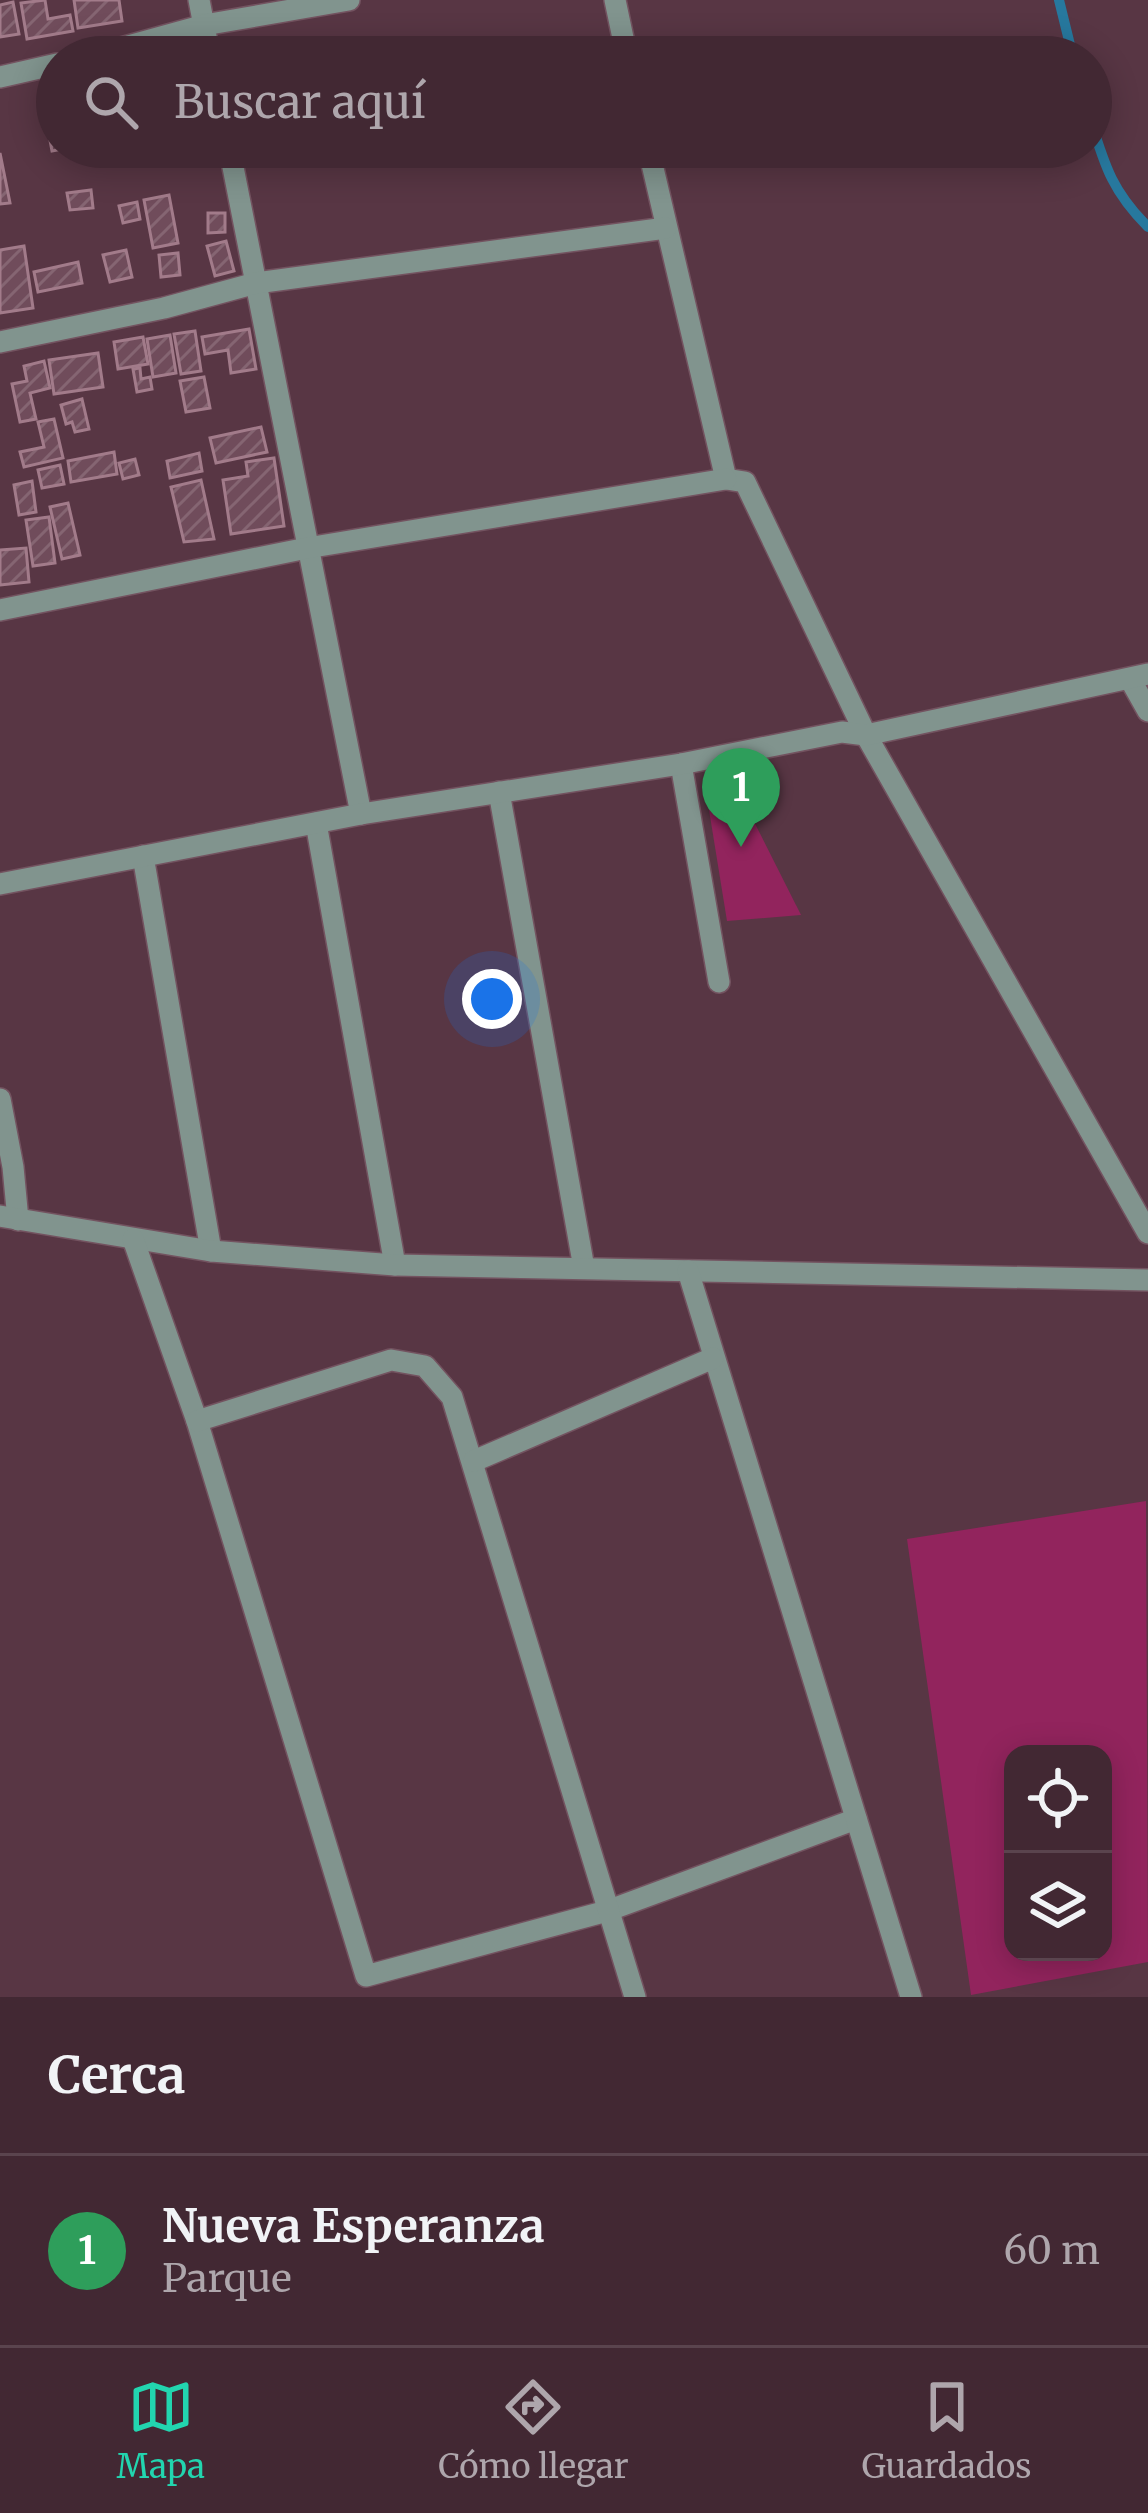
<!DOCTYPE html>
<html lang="es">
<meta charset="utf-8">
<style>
body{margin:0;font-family:Merriweather,serif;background:#4c343f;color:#f1f3f6}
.controls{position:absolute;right:36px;bottom:36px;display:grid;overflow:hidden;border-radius:24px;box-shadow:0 6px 30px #0003}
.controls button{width:108px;height:108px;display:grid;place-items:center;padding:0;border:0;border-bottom:3px solid #5a444e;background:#422833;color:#f1f3f6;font:60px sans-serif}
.you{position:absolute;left:492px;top:999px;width:42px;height:42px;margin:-30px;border:9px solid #fff;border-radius:50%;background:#1a73e8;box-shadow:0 0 0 18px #1a73e833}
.badge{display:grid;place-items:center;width:78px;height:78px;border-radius:50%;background:#22d5af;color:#fff;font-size:39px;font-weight:700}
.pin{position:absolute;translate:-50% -99px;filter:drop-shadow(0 3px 6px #0008)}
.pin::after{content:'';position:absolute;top:63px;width:42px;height:36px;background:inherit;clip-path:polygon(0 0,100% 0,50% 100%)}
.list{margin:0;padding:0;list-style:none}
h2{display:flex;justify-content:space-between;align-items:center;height:156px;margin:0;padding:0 48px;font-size:51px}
h2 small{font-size:39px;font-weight:400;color:#aea6ac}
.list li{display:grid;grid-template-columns:78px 1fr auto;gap:36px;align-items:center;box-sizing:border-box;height:192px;padding:0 48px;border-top:3px solid #5a444e}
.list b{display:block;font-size:45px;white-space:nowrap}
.list p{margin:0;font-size:39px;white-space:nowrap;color:#aea6ac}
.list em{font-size:39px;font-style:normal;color:#aea6ac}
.icon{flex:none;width:66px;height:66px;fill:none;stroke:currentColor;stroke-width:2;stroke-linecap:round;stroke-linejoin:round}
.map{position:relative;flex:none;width:1148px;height:1997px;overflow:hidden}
.search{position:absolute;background:#422833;box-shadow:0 6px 30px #0003;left:36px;right:36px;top:36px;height:132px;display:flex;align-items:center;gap:30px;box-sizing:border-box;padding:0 42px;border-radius:66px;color:#aea6ac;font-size:45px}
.sheet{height:348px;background:#422833}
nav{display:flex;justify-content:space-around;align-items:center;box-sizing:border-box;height:168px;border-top:3px solid #5a444e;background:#422833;font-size:33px;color:#aea6ac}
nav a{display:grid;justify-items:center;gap:6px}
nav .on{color:#22d5af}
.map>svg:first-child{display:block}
.park{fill:#92245d;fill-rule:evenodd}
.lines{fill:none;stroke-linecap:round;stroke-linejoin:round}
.stream{stroke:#27789e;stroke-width:10}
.building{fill:url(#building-hatch);stroke:#a27b8a;stroke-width:3}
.minor-casing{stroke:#735360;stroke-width:24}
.minor{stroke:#81948e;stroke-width:21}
</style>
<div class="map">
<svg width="1148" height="1997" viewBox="0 0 1148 1997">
<defs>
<pattern id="building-hatch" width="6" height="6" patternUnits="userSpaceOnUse" patternTransform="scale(3)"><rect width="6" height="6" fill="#704c5b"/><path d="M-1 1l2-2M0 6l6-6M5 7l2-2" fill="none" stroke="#856572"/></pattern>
</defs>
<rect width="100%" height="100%" fill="#583644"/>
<g class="park">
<path d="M 730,774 L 801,915 L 727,921 L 704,779 Z"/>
<path d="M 1146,1501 L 1148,1962 L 971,1995 L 907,1539 ZM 1013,1754 L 1103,1754 L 1103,1952 L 1013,1952 Z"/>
</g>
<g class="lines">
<g class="stream">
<path d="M 1059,0 L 1073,57"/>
<path d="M 1091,121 C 1105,167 1113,192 1148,227"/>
</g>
</g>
<g class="building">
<path d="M 45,0 L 48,19 L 70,15 L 73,31 L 27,39 L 21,3 Z"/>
<path d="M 74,0 L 119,0 L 122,21 L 78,28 Z"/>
<path d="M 13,2 L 19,34 L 0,37 L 0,5 Z"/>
<path d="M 57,89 L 57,147 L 73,147 L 52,151 L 41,92 Z"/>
<path d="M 164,147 L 189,147 L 192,161 L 168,166 Z"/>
<path d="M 0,153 L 10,203 L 0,204 Z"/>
<path d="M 91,190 L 93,208 L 70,210 L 67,193 Z"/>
<path d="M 169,195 L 178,243 L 153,248 L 144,200 Z"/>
<path d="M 137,202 L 140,219 L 123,223 L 119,206 Z"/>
<path d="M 208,213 L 225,213 L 225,232 L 208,233 Z"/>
<path d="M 226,241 L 234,271 L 215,276 L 207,246 Z"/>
<path d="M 24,246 L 33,308 L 0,313 L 0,250 Z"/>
<path d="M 126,250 L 132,277 L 110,282 L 103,255 Z"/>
<path d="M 178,253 L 180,275 L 161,277 L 159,255 Z"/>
<path d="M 78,262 L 82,283 L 38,292 L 34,272 Z"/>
<path d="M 249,329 L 256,369 L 231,373 L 228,350 L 205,354 L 202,337 Z"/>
<path d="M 195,331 L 201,371 L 181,374 L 174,334 Z"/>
<path d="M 170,335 L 176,373 L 153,377 L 147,339 Z"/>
<path d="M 143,337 L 148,364 L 118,369 L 114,342 Z"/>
<path d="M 98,353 L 103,387 L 54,394 L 49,360 Z"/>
<path d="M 44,361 L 50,388 L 30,393 L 36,419 L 20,422 L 12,384 L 27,381 L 24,366 Z"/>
<path d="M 140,368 L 141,379 L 150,377 L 152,389 L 137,392 L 133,369 Z"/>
<path d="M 204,377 L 210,408 L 186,412 L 180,381 Z"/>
<path d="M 82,399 L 89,429 L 75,432 L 72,422 L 66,424 L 61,405 Z"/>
<path d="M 54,419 L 63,458 L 24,467 L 20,452 L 44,447 L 38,422 Z"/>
<path d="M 261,427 L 267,452 L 216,463 L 210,438 Z"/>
<path d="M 114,452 L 117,474 L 71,482 L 68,461 Z"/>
<path d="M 199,453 L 202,471 L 170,478 L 167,461 Z"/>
<path d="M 274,458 L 284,526 L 231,534 L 223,480 L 248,476 L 246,462 Z"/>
<path d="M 135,459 L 139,475 L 123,479 L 119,463 Z"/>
<path d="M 60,465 L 64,484 L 42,488 L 38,470 Z"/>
<path d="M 201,480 L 214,539 L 184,542 L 171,487 Z"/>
<path d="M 32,481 L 36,512 L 19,515 L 14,485 Z"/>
<path d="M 68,503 L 80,555 L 62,559 L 50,507 Z"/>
<path d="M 49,517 L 55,563 L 33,566 L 26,520 Z"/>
<path d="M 26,548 L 29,582 L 0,585 L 0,550 Z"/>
</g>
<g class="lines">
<defs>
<g id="minor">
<path d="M 199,0 L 210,57"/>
<path d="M 615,0 L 627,57"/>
<path d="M 88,57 L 204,25 L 349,0"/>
<path d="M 0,77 L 57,64"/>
<path d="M 229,147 L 361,814"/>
<path d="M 648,147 L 726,479 L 745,482 L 866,735 L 1148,1233"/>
<path d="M 0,342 L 164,308 L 256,283 L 666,228"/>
<path d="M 0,610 L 307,548 L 726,479"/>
<path d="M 1130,679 L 1148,711"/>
<path d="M 681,764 L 719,982"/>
<path d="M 499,792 L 584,1268"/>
<path d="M 316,823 L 395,1265"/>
<path d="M 143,856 L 211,1251"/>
<path d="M 0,884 L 361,814 L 681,764 L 842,732 L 866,735 L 1148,674"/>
<path d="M 0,1099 L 13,1167 L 18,1220"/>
<path d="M 0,1216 L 211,1251 L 395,1265 L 1148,1280"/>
<path d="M 133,1239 L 197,1421 L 366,1976 L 607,1911 L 856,1819"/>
<path d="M 688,1271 L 911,1997"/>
<path d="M 197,1421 L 391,1360 L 425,1366 L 452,1397 L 635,1997"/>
<path d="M 474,1461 L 713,1358"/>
</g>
</defs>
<use href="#minor" class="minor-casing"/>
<use href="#minor" class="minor"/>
</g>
</svg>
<div class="controls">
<button><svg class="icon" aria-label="locate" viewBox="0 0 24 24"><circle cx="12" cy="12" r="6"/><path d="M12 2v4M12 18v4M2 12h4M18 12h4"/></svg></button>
<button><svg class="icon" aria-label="layers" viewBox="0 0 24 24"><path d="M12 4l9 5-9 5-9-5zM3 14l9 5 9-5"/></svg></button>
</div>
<div class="you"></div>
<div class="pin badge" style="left:741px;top:847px;background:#2e9e5b">1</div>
<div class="search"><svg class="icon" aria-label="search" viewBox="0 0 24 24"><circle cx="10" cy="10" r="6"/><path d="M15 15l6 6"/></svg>Buscar aquí</div>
</div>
<section class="sheet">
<h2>Cerca<small></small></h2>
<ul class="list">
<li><span class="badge" style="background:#2e9e5b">1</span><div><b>Nueva Esperanza</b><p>Parque</p></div><em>60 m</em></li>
</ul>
</section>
<nav>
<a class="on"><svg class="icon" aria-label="map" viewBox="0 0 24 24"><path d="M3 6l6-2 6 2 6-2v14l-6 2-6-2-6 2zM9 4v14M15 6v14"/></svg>Mapa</a>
<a><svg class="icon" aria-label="directions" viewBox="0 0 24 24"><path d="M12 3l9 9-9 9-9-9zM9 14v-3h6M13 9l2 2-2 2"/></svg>Cómo llegar</a>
<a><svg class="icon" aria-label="saved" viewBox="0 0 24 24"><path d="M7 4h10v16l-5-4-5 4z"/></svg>Guardados</a>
</nav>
